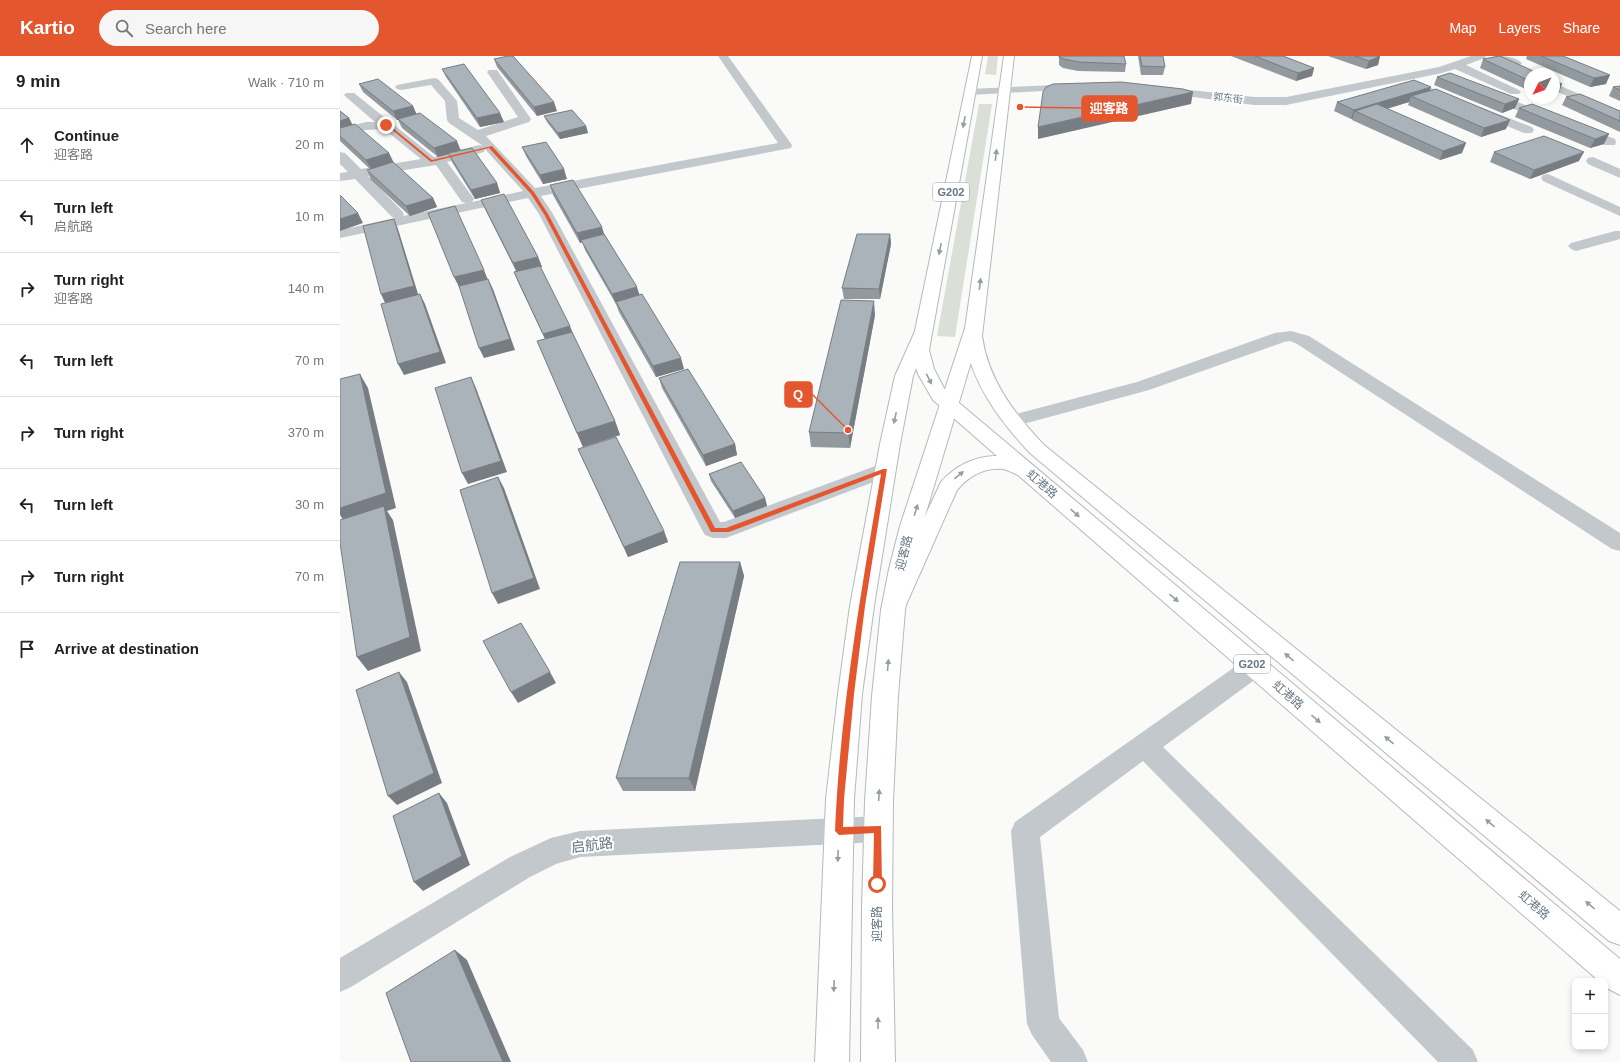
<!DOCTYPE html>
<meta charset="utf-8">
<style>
body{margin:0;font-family:Arial,"Noto Sans SC",sans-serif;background:#f6f6f6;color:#222}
.controls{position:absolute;right:12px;bottom:12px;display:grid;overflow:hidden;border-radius:8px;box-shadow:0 2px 6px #0003}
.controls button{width:36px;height:36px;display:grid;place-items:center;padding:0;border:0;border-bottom:1px solid #e0e0e0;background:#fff;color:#222;font:20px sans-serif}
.compass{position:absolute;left:1184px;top:12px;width:36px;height:36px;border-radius:50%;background:#fff;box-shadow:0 2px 6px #0003;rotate:228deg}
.stop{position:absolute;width:12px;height:12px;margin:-9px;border:3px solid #e4572e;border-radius:50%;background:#fff}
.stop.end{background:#e4572e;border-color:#fff;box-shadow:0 1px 4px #0008}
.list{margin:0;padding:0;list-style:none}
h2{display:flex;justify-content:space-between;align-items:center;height:52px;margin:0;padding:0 16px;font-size:17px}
h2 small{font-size:13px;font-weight:400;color:#767676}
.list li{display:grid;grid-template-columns:26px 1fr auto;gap:12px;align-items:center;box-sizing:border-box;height:72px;padding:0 16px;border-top:1px solid #e0e0e0}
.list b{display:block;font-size:15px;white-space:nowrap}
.list p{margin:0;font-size:13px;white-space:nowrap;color:#767676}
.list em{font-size:13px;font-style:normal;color:#767676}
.icon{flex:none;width:22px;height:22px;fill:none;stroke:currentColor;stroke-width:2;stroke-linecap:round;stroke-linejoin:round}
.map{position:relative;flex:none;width:1280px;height:1006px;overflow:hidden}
header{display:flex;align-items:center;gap:24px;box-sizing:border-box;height:56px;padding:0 20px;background:#e4572e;color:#fff}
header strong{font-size:19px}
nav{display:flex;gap:22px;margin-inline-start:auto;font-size:14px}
.search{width:280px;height:36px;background:#f6f6f6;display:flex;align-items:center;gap:10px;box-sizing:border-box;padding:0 14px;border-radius:22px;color:#767676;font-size:15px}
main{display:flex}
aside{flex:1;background:#fff}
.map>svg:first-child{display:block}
.green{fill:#dadfd7}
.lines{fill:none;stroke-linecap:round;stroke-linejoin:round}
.secondary-casing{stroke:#b3babf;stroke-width:2}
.trunk-casing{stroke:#b4b9bd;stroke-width:2}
.minor{fill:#c3c8cc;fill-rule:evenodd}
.secondary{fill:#fff;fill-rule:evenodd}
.trunk{fill:#fff;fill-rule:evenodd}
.wall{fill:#929a9f}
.shaded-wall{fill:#777d82}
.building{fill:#aab3b9;stroke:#777d82}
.oneway{fill:#939fa8}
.route{fill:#e4572e}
.labels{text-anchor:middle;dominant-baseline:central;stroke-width:4;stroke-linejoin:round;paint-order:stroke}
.far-street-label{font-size:10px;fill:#657683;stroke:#fff}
.shield{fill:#fff;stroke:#939fa8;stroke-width:1}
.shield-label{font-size:11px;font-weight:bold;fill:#657683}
.street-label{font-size:12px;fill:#657683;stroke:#fff}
.near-street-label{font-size:14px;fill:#657683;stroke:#fff}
.leader{fill:none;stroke:#e4572e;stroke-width:1.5}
.callout-dot{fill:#e4572e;stroke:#fff;stroke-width:1.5}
.callout{fill:#e4572e;stroke:#e4572e;stroke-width:1.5}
.callout-label{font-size:13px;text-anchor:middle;font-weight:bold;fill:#fff}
</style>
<header>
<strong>Kartio</strong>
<div class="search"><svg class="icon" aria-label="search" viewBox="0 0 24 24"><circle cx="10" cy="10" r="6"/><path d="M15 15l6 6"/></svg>Search here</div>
<nav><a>Map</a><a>Layers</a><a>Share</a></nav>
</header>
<main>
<aside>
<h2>9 min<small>Walk · 710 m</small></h2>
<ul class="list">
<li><svg class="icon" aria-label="ahead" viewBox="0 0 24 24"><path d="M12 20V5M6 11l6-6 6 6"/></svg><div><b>Continue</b><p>迎客路</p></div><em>20 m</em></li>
<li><svg class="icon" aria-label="left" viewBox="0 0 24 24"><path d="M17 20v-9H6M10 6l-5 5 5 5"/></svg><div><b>Turn left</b><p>启航路</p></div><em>10 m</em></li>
<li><svg class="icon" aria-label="right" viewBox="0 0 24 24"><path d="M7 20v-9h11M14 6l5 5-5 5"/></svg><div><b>Turn right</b><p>迎客路</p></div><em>140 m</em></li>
<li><svg class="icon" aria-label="left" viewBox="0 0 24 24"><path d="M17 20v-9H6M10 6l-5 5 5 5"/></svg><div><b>Turn left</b></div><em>70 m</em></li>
<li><svg class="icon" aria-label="right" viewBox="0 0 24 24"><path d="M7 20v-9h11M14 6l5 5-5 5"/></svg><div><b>Turn right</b></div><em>370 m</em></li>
<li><svg class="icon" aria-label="left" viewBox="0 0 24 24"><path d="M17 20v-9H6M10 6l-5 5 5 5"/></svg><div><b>Turn left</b></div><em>30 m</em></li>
<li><svg class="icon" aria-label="right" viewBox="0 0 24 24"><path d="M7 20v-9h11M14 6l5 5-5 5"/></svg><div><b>Turn right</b></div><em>70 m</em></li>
<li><svg class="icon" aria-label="arrive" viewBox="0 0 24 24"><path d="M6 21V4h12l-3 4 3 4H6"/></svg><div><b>Arrive at destination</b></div></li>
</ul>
</aside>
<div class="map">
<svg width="1280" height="1006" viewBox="0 0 1280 1006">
<rect width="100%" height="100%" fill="#fafaf8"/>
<g class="green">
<path d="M 648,0 L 658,0 L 656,19 L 645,18 Z"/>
<path d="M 639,48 L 652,48 L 615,281 L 597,280 Z"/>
</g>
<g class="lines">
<defs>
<g id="secondary">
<path d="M 635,261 L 641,262 L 643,266 L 582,470 L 571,513 L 565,554 L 558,640 L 553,745 L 552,851 L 555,1006 L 521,1006 L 522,851 L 525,745 L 532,640 L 541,554 L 549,513 L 560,470 L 627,266 L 629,262 Z"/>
<path d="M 584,268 L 590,269 L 592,273 L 573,320 L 560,388 L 534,550 L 522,638 L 514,743 L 509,1006 L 475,1006 L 486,743 L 498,638 L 510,550 L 540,388 L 555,320 L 576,273 L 578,269 Z"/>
</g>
<g id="trunk">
<path d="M 632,0 L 642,0 L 589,294 L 594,313 L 606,336 L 1280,903 L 1280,939 L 1265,931 L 1265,925 L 1259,925 L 678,419 C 673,417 668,414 663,413 C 644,411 629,420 617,434 L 561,560 L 553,563 L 545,560 L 541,554 L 601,426 C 615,410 635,400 657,400 L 593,344 L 578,318 L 571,294 Z"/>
<path d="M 664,0 L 674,0 L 642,280 C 648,324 674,357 704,389 L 1280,855 L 1280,889 L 1269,885 L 690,397 C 659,364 631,326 624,280 Z"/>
</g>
</defs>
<use href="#secondary" class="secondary-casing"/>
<use href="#trunk" class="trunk-casing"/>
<g class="minor">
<path d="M 378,0 L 388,0 L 452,89 L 451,92 L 201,140 L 213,158 L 380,466 L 384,466 L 538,409 L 545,407 L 552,409 L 555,414 L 552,419 L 386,482 L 373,482 L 365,479 L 362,474 L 199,158 L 188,142 L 0,182 L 0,174 L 55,162 L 52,161 L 15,123 L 0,125 L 0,117 L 8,116 L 0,108 L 0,96 L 5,97 L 21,113 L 81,103 L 44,73 L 26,74 L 0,81 L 0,73 L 26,66 L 35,66 L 6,41 L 4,39 L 6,37 L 14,37 L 94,101 L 139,89 L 143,90 L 109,67 L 107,64 L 105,45 L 91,29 L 61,34 L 57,33 L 55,31 L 57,29 L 94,22 L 98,23 L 117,45 L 119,62 L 138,74 L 178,61 L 147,16 L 149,14 L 157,14 L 191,63 L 189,66 L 146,80 L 195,132 L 438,87 ZM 145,93 L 183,135 L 132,146 L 134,143 L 107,106 L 144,96 ZM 96,109 L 122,146 L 126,147 L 63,160 L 64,158 L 62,155 L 28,120 Z"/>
<path d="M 1131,0 L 1146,0 L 1145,2 L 1126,9 L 1179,34 L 1181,36 L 1179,38 L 1171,38 L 1115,13 L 1102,17 L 946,49 L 914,49 L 823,37 L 819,36 L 817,34 L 819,32 L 823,31 L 914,41 L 946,41 L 1099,11 Z"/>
<path d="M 1153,0 C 1163,0 1175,0 1182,7 L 1179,10 L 1195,18 L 1190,18 L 1190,22 L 1167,13 L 1165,11 L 1169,8 L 1154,2 Z"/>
<path d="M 1214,27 L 1280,56 L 1280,65 L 1214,34 Z"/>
<path d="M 735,28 L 739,29 L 741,31 L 739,33 L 630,39 L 626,38 L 624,36 L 626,34 L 630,33 Z"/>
<path d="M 1091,32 L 1192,71 L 1194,74 L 1192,77 L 1184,77 L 1087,37 L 1085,35 L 1087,33 Z"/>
<path d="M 1148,35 L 1275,83 L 1276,86 L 1275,89 L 1265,89 L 1144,41 L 1142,39 L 1144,37 Z"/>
<path d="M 1253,101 L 1280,113 L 1280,122 L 1248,108 L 1246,105 L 1248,102 Z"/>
<path d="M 1208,118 L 1280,151 L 1280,160 L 1203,125 L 1201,122 L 1203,119 Z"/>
<path d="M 1275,175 L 1280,175 L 1280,183 L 1236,195 L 1231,193 L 1228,190 L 1231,187 Z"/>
<path d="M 951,275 L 969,280 L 1280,477 L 1280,495 L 1272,493 L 957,288 L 950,285 L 944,286 L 809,334 L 672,371 L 665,369 L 663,365 L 665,361 L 797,326 L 935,277 Z"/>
<path d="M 915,600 L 924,603 L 927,610 L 924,617 L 823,691 L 1133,994 L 1138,1006 L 1098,1006 L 803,705 L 700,781 L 719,962 L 743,994 L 748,1006 L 711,1006 L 692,979 L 687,968 L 671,775 L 675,766 L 906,603 Z"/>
<path d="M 538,760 L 548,764 L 552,773 L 548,782 L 538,786 L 240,801 L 216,808 L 190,821 L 11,931 L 0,936 L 0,902 L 170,801 L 211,782 L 240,775 Z"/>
</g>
<use href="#secondary" class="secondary"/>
<use href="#trunk" class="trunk"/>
</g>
<g class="wall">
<path d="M 719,0 L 775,0 L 786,8 L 785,16 L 738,15 L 723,12 L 719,9 Z"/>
<path d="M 798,0 L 823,0 L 825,11 L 823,19 L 801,19 Z"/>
<path d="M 891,0 L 943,0 L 974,12 L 972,20 L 956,25 Z"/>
<path d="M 988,0 L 1040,0 L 1038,9 L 1026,13 Z"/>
<path d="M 1187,0 L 1223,0 L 1266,28 L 1250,31 L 1186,3 Z"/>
<path d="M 154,3 L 217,55 L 197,60 L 157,11 Z"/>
<path d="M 1143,3 L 1190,18 L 1190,35 L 1140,12 Z"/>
<path d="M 102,13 L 164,66 L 140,71 L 106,21 Z"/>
<path d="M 1097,21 L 1179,43 L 1175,52 L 1162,57 L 1094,29 Z"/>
<path d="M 19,28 L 73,50 L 76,58 L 121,94 L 157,127 L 160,137 L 135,143 L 112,106 L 109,98 L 98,101 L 62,72 L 58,64 L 57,64 L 23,36 Z"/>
<path d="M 1280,30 L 1280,45 L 1269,40 L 1273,31 Z"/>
<path d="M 1090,35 L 1166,73 L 1141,81 L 1068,49 L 1069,46 L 1047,53 L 1122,97 L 1100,104 L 1012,64 L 1012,63 L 1011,63 L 994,55 L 997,46 Z"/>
<path d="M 1226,41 L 1280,55 L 1280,76 L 1222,49 Z"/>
<path d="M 1192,48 L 1264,88 L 1250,92 L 1175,61 L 1179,52 Z"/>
<path d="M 0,55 L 9,62 L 12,68 L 54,107 L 53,107 L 93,142 L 97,151 L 70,160 L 31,124 L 27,114 L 30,113 L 0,85 Z"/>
<path d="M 204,60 L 246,70 L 248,77 L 220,83 L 207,66 Z"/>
<path d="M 182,91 L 227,123 L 203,128 L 186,100 Z"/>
<path d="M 1154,96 L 1239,105 L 1190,123 L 1150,106 Z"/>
<path d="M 210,129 L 264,178 L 300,239 L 344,313 L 316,321 L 279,256 L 276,248 L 245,194 L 242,186 L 240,187 L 213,139 Z"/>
<path d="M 141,144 L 198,201 L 202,211 L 200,211 L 275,365 L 280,379 L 243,391 L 197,285 L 205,283 L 178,226 L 174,216 L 176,215 L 145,153 Z"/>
<path d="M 550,178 L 551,188 L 540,243 L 504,243 L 502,232 Z"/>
<path d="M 535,259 L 510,392 L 471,391 L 469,376 Z"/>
<path d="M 319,322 L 395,388 L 397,399 L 366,410 L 322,332 Z"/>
<path d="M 238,393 L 324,475 L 328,486 L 288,501 Z"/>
<path d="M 369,418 L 425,442 L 427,450 L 395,462 L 371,425 Z"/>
<path d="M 400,506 L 404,520 L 355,735 L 283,735 L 276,722 Z"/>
</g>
<g class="shaded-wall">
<path d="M 1040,0 L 1038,9 L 1026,13 L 1029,5 Z"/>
<path d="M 974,12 L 972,20 L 956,25 L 958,17 Z"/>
<path d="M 1270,19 L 1266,28 L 1250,31 L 1254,22 Z"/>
<path d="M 1222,28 L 1219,37 L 1214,38 L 1214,30 Z"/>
<path d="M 1091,31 L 1088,40 L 1071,40 L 1069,46 L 1025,59 L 1015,55 L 1012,63 L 1011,63 L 1014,54 Z"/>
<path d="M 853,36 L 851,48 L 698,83 L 698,71 Z"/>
<path d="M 1179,43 L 1175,52 L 1162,57 L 1165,48 Z"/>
<path d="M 214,46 L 217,55 L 197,60 L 194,51 Z"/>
<path d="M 73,50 L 77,59 L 58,63 L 58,64 L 57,64 L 53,55 Z"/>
<path d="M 160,57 L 164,66 L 140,71 L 137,62 Z"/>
<path d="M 9,62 L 14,72 L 0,75 L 0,65 Z"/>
<path d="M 1170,64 L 1166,73 L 1141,81 L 1144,72 Z"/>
<path d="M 246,70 L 248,77 L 220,83 L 218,77 Z"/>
<path d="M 1269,78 L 1264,88 L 1250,92 L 1255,83 Z"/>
<path d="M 117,85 L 121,95 L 98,101 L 94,92 Z"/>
<path d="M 1126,87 L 1122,97 L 1100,104 L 1103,95 Z"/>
<path d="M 1244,96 L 1239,105 L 1190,123 L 1194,114 Z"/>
<path d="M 49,97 L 54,107 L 31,113 L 26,104 Z"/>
<path d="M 224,113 L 227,123 L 203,128 L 200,119 Z"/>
<path d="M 157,127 L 160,137 L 135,143 L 131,134 Z"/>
<path d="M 93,142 L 97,151 L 70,160 L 66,150 Z"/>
<path d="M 18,157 L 23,167 L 0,175 L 0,163 Z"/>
<path d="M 54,163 L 58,173 L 79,241 L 46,249 L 41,238 Z"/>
<path d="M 262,171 L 265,181 L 241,184 L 242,186 L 240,187 L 237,177 Z"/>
<path d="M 550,178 L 551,188 L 540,243 L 539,233 Z"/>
<path d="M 198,201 L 202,211 L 177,217 L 173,207 Z"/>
<path d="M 144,214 L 148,224 L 119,231 L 114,221 Z"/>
<path d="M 148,223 L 153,233 L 175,294 L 144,302 L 139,292 Z"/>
<path d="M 297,231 L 300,241 L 276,246 L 276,248 L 272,238 Z"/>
<path d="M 80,238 L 85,248 L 106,307 L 64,319 L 58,308 Z"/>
<path d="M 534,245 L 535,259 L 510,392 L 508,377 Z"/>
<path d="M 230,270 L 234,280 L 207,288 L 203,278 Z"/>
<path d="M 341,302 L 344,313 L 316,321 L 313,310 Z"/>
<path d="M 20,318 L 28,332 L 56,452 L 47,455 L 53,464 L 81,595 L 28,615 L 17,601 L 6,468 L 0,459 L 0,452 Z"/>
<path d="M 131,321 L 136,332 L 167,416 L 128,428 L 122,417 Z"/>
<path d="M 275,365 L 280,379 L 243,391 L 237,377 Z"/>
<path d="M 395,388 L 397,399 L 366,410 L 363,399 Z"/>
<path d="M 158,421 L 164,432 L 200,533 L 158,548 L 152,537 Z"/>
<path d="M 425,442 L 427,450 L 395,462 L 393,455 Z"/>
<path d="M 324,475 L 328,486 L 288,501 L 284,491 Z"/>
<path d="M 400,506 L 404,520 L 355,735 L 349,722 Z"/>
<path d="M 59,616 L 67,626 L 102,727 L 57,749 L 48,740 Z"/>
<path d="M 210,616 L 216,627 L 178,647 L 171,636 Z"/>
<path d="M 99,737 L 107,747 L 130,809 L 83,835 L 74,826 Z"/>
<path d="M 115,894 L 127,904 L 171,1006 L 163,1006 Z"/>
</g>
<g class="building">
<path d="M 168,0 L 173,0 L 214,46 L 194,51 L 154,3 Z"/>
<path d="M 719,0 L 784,0 L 786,8 L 739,6 L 724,3 L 719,1 Z"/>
<path d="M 800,0 L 823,0 L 825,11 L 802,10 Z"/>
<path d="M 915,0 L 943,0 L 974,12 L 958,17 Z"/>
<path d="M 1015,0 L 1040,0 L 1029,5 Z"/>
<path d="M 1160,0 L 1200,18 L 1190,18 L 1190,25 L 1143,3 Z"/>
<path d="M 1201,0 L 1223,0 L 1270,19 L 1254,22 Z"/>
<path d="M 124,8 L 160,57 L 137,62 L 102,13 Z"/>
<path d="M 1110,17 L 1179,43 L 1165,48 L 1097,21 Z"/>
<path d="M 38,23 L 73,50 L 53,55 L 19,28 Z"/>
<path d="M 1074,24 L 1091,31 L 1014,54 L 997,46 Z"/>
<path d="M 1214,24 L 1222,28 L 1214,30 Z"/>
<path d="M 781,26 L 843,33 L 853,36 L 698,71 L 703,36 L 706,31 L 713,28 Z"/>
<path d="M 1280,30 L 1280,34 L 1273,31 Z"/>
<path d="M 1096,33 L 1170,64 L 1144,72 L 1071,40 Z"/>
<path d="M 1240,38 L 1280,55 L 1280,65 L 1226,41 Z"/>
<path d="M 1037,48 L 1126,87 L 1103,95 L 1015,55 Z"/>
<path d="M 1192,48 L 1269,78 L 1255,83 L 1179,52 Z"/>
<path d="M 232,54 L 246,70 L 218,77 L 204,60 Z"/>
<path d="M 0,55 L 9,62 L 0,65 Z"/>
<path d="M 80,57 L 117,85 L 94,92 L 58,63 Z"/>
<path d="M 15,68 L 49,97 L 26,104 L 0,80 L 0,72 Z"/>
<path d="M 1204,80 L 1244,96 L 1194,114 L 1154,96 Z"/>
<path d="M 206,86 L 224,113 L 200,119 L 182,91 Z"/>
<path d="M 132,92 L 157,127 L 131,134 L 108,97 Z"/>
<path d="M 53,106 L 93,142 L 66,150 L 27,114 Z"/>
<path d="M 233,124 L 262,171 L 237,177 L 210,129 Z"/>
<path d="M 164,138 L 198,201 L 173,207 L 141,144 Z"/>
<path d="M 0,139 L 18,157 L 0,163 Z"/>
<path d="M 115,150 L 144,214 L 114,221 L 88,157 Z"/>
<path d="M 54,163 L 74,230 L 41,238 L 23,170 Z"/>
<path d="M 264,178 L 297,231 L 272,238 L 241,184 Z"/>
<path d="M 517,178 L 550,178 L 539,233 L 502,232 Z"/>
<path d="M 200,210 L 230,270 L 203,278 L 174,216 Z"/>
<path d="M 148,223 L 170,283 L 139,292 L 119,230 Z"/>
<path d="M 80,238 L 100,296 L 58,308 L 41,248 Z"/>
<path d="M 302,238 L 341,302 L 313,310 L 276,246 Z"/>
<path d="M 501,244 L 534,245 L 508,377 L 469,376 Z"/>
<path d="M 232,276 L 275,365 L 237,377 L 197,285 Z"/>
<path d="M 348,313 L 395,388 L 363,399 L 319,322 Z"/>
<path d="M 20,318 L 46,437 L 0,452 L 0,323 Z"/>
<path d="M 131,321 L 161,405 L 122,417 L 95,332 Z"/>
<path d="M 276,381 L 324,475 L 284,491 L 238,393 Z"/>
<path d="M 401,406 L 425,442 L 393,455 L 369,418 Z"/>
<path d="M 158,421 L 194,522 L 152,537 L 120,434 Z"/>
<path d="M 44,450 L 70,581 L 17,601 L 0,487 L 0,464 Z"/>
<path d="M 340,506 L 400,506 L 349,722 L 276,722 Z"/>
<path d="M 181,567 L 210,616 L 171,636 L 143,585 Z"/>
<path d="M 59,616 L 94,717 L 48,740 L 16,634 Z"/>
<path d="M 99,737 L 122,800 L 74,826 L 53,760 Z"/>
<path d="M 115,894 L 163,1006 L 71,1006 L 46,937 Z"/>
</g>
<defs><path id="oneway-solid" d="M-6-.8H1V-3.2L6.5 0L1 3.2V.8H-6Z"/></defs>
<g class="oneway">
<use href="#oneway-solid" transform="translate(624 66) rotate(101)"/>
<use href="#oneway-solid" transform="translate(656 99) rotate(-83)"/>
<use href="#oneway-solid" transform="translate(600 193) rotate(101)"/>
<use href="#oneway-solid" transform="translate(640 228) rotate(-83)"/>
<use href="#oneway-solid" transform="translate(589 323) rotate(63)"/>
<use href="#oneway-solid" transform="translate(555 362) rotate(102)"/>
<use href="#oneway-solid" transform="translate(619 419) rotate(-39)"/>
<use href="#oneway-solid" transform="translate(576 454) rotate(-73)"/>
<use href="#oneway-solid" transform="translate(735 457) rotate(41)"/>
<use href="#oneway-solid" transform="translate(834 542) rotate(40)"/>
<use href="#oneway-solid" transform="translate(949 601) rotate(-140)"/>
<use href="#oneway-solid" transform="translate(548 609) rotate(-85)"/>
<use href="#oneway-solid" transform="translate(976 663) rotate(41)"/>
<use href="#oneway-solid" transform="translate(1049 684) rotate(-140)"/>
<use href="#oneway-solid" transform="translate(539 739) rotate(-87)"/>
<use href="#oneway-solid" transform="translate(1150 767) rotate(-140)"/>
<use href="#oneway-solid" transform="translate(498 800) rotate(92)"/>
<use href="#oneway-solid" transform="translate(1250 849) rotate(-140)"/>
<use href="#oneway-solid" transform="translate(494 930) rotate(92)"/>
<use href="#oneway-solid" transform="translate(538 967) rotate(-90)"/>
</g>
<path class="route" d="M 45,68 L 48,68 L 92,104 L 152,90 L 194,136 L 208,158 L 375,472 L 386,472 L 543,413 L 547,413 L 525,550 L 514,638 L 504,743 L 503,771 L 541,770 L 542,828 L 540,830 L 537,832 L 534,830 L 533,828 L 534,777 L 499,779 L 495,775 C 500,655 521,536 541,418 L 389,476 L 371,476 L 204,158 L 191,138 L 149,92 L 91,106 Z"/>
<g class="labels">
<g class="far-street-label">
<text transform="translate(888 42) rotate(7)">郭东街</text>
</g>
<g class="shield">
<rect x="593" y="127" width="36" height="18" rx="3"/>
<rect x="894" y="599" width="36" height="18" rx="3"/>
</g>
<g class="shield-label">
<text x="611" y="136">G202</text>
<text x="912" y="608">G202</text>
</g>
<g class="street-label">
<text transform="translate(702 428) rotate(41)">虹港路</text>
<text transform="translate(564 497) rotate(-76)">迎客路</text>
<text transform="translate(948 639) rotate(41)">虹港路</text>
<text transform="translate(1194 849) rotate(41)">虹港路</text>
<text transform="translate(537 868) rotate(-90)">迎客路</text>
</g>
<g class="near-street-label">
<text transform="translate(252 789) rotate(-7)">启航路</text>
</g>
</g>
<path class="leader" d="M680 51L742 52M508 374L472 338"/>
<g class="callout-dot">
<circle cx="680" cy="51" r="4"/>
<circle cx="508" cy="374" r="4"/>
</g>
<g class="callout">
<rect x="742" y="40" width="55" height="25" rx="4"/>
<rect x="445" y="326" width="27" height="25" rx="4"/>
</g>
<g class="callout-label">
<text x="769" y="57">迎客路</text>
<text x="458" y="343">Q</text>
</g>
</svg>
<div class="controls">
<button>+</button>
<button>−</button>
</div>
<svg class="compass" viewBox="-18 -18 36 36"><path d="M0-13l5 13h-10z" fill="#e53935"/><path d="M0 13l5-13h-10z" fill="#767676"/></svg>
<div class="stop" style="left:537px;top:828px"></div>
<div class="stop end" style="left:46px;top:69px"></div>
</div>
</main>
